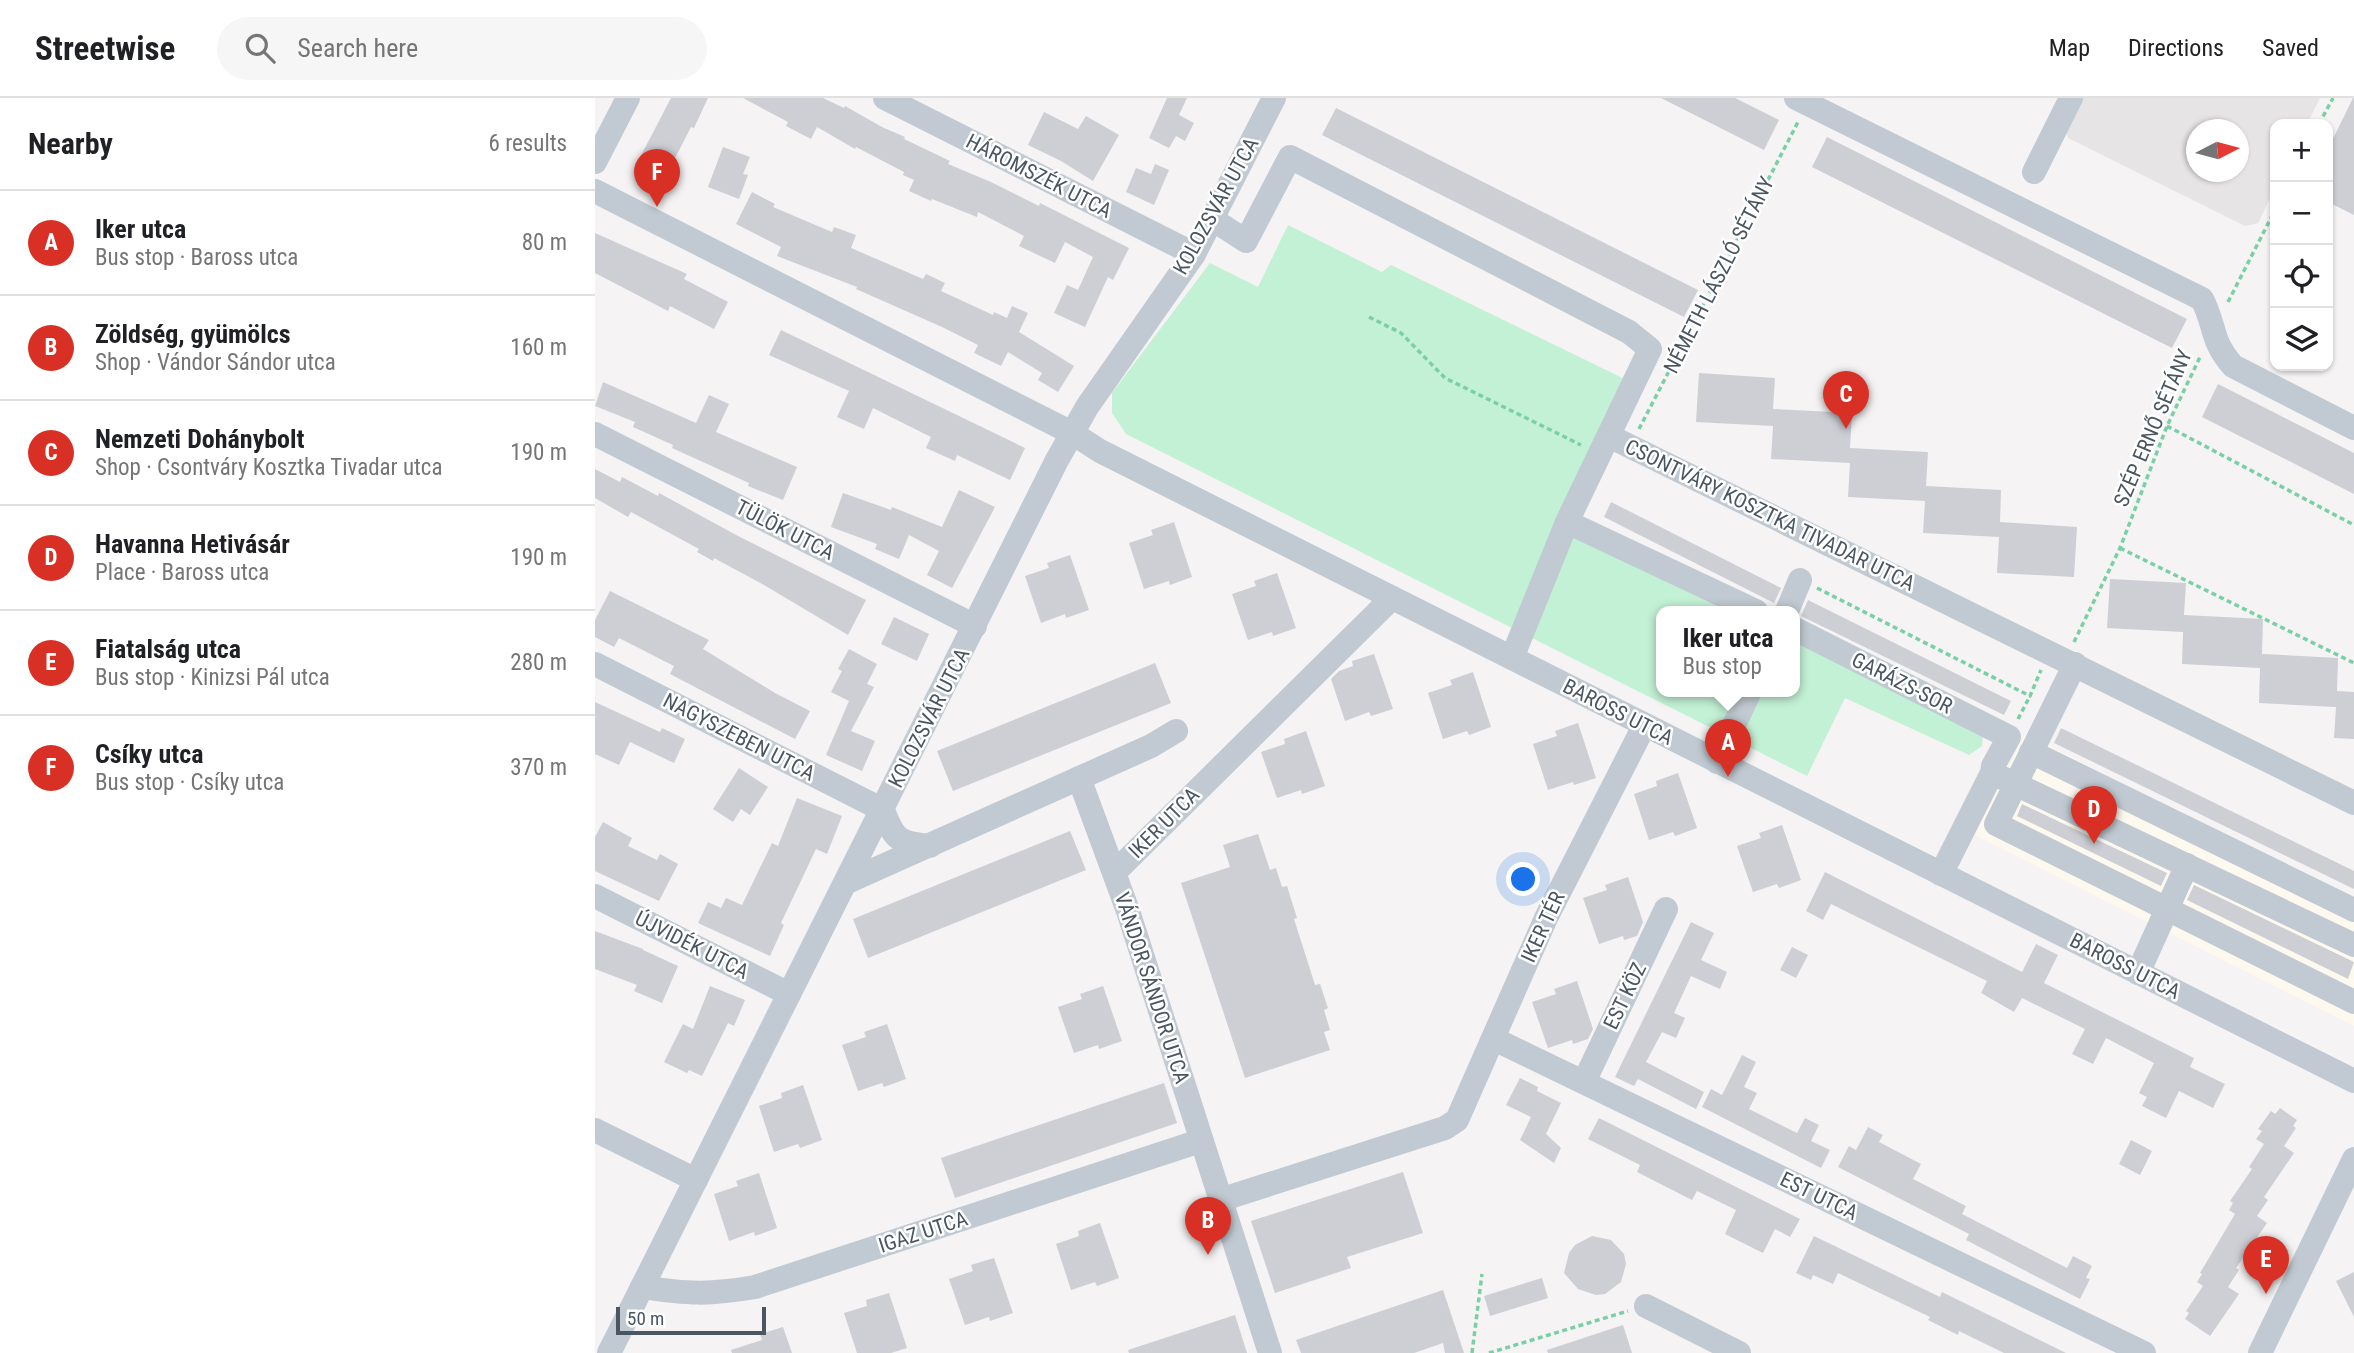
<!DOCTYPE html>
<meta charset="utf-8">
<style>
body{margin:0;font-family:"Roboto Condensed",sans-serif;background:#f6f6f6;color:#202124}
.controls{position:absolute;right:21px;top:21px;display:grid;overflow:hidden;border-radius:14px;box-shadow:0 2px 5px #0004}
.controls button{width:63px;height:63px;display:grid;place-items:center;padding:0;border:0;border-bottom:2px solid #e0e0e0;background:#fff;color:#202124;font:35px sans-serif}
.compass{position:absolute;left:1591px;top:21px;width:63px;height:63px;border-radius:50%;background:#fff;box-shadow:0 2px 5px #0004;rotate:84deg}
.scale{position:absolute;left:21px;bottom:18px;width:150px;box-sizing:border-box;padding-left:7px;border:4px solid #4a5661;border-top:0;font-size:19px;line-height:24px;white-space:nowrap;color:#4a5661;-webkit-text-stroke:5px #fff;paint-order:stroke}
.you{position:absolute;left:929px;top:782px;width:24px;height:24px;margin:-18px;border:5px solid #fff;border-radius:50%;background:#1a73e8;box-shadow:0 0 0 10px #1a73e833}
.badge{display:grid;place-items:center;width:46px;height:46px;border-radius:50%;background:#d93025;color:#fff;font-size:23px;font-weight:700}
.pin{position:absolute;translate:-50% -58px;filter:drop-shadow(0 2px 4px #0008)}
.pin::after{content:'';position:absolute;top:37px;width:24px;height:21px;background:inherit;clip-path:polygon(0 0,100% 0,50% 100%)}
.popup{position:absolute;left:1061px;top:508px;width:144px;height:91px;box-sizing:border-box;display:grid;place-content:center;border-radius:14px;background:#fff;filter:drop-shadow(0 2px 5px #0005);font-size:23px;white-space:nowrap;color:#757577}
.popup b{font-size:26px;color:#202124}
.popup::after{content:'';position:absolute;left:50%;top:100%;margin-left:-14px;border:14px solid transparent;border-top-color:#fff}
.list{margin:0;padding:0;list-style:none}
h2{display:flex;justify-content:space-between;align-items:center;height:91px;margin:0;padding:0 28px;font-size:30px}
h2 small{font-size:23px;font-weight:400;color:#757577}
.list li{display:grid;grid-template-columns:46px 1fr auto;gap:21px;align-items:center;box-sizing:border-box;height:105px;padding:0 28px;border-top:2px solid #e0e0e0}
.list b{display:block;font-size:26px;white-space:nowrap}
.list p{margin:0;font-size:23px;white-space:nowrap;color:#757577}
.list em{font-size:23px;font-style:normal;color:#757577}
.icon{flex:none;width:38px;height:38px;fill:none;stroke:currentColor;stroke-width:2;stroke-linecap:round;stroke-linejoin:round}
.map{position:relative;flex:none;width:1759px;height:1255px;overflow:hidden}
header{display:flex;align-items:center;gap:42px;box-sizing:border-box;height:98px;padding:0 35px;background:#fff;border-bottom:2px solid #e0e0e0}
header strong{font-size:33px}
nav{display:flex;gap:38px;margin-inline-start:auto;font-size:24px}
.search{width:490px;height:63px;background:#f6f6f6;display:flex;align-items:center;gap:18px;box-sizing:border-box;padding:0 24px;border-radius:38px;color:#757577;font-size:26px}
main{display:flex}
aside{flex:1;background:#fff}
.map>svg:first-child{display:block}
.commercial{fill:#fdf9ef}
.education{fill:#e6e4e5;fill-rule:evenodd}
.green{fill:#c3f1d5}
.building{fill:#cdcfd5}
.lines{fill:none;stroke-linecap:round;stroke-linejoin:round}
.path{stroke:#7ad0a6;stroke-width:3.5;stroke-dasharray:5 3.5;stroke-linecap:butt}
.minor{stroke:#c1cad2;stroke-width:24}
.labels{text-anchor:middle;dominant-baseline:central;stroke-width:5;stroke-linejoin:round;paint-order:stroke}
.street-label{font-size:21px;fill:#4a5661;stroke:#fff}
</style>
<header>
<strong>Streetwise</strong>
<div class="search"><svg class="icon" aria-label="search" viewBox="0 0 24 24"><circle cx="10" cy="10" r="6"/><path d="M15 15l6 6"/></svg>Search here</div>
<nav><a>Map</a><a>Directions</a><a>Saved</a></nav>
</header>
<main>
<aside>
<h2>Nearby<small>6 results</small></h2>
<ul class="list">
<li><span class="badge">A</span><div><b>Iker utca</b><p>Bus stop · Baross utca</p></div><em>80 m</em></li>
<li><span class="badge">B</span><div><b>Zöldség, gyümölcs</b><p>Shop · Vándor Sándor utca</p></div><em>160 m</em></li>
<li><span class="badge">C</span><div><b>Nemzeti Dohánybolt</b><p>Shop · Csontváry Kosztka Tivadar utca</p></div><em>190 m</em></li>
<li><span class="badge">D</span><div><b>Havanna Hetivásár</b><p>Place · Baross utca</p></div><em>190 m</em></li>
<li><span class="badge">E</span><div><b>Fiatalság utca</b><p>Bus stop · Kinizsi Pál utca</p></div><em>280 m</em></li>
<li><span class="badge">F</span><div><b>Csíky utca</b><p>Bus stop · Csíky utca</p></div><em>370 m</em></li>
</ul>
</aside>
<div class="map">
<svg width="1759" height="1255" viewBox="0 0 1759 1255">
<rect width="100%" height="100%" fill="#f5f3f3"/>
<path class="commercial" d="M 1430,636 L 1759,802 L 1759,928 L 1380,737 Z"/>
<path class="education" d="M 1483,0 L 1725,0 L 1712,26 L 1680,26 L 1680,90 L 1663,125 L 1650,128 L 1473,40 L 1469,28 ZM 1602,32 L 1644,32 L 1644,74 L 1602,74 Z"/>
<path class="green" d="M 693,127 L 787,174 L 796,167 L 1048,290 L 978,437 L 1138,513 L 1066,513 L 1066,593 L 1200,593 L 1200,542 L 1388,637 L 1387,648 L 1374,657 L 1250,600 L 1212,678 L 531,336 L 517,315 L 517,295 L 615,165 L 663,189 Z"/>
<g class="building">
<path d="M 76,0 L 113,0 L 99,30 L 96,29 L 75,70 L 81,73 L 74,87 L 40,69 Z"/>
<path d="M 148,0 L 228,0 L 249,10 L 250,8 L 287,29 L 310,39 L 309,41 L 355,63 L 353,66 L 396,84 L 444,108 L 445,105 L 534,150 L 518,182 L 513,179 L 490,229 L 459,215 L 472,187 L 483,192 L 498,159 L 470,144 L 460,165 L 424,148 L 429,138 L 383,114 L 382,119 L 337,101 L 336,103 L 314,93 L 319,82 L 308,77 L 309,74 L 261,49 L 260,51 L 222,29 L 216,41 L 191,28 L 193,24 Z"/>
<path d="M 572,0 L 592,0 L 584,17 L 599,25 L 590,43 L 581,38 L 574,50 L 554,40 Z"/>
<path d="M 1066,0 L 1140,0 L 1184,22 L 1169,52 Z"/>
<path d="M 1758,0 L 1759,0 L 1759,117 L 1733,104 L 1733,51 Z"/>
<path d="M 741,10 L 1103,192 L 1089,219 L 727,37 Z"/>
<path d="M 449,14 L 483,31 L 491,18 L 524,37 L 498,83 L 466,63 L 433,47 Z"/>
<path d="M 1232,39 L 1592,221 L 1577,250 L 1217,69 Z"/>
<path d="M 128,49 L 155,59 L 148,76 L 153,77 L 144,101 L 113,89 Z"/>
<path d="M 560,66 L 574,72 L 559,107 L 531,94 L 541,70 L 556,76 Z"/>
<path d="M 157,94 L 180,106 L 178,109 L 237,134 L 239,129 L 261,137 L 256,150 L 328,181 L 331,176 L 350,185 L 346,193 L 398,217 L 399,214 L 412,220 L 417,208 L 433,215 L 424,234 L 479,268 L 463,294 L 443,282 L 447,275 L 413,254 L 406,268 L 379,255 L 383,247 L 347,229 L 261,191 L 262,189 L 182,158 L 186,149 L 141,126 Z"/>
<path d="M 0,135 L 92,176 L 89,181 L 133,204 L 119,231 L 75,208 L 73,213 L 0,175 Z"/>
<path d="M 186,232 L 430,350 L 415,382 L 362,357 L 360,363 L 331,350 L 336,339 L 278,310 L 269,331 L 242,319 L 254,293 L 174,257 Z"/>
<path d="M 1104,275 L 1180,280 L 1178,311 L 1257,315 L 1255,350 L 1333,354 L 1331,388 L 1406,392 L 1405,424 L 1482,429 L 1479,479 L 1402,475 L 1404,439 L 1328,435 L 1330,403 L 1253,399 L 1255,365 L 1176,361 L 1178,328 L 1101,324 Z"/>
<path d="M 8,284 L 101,325 L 114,297 L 134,306 L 121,334 L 202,369 L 188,402 L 153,388 L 154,385 L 77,350 L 78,347 L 38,329 L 40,324 L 0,308 Z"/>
<path d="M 1623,286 L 1759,355 L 1759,396 L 1607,319 Z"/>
<path d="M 0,371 L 25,384 L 27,379 L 63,398 L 64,395 L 143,438 L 271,502 L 253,537 L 169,487 L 119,460 L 118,463 L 102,454 L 104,451 L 36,414 L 33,419 L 0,400 Z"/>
<path d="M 364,392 L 400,409 L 357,490 L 332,477 L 344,453 L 314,437 L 304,461 L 280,451 L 282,446 L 236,429 L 248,395 L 296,412 L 297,409 L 347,429 Z"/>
<path d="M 1016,404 L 1186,490 L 1179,505 L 1009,419 Z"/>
<path d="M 579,424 L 597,479 L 575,487 L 574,483 L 549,491 L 534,445 L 558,437 L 556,432 Z"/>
<path d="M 475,457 L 494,512 L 471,520 L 470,516 L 446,525 L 430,478 L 454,470 L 452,465 Z"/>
<path d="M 682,475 L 701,530 L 678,538 L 677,534 L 653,542 L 637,496 L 661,488 L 659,483 Z"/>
<path d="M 1515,481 L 1591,485 L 1589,517 L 1668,521 L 1667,556 L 1743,560 L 1742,593 L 1759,594 L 1759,641 L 1739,640 L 1741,609 L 1664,605 L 1665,570 L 1587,566 L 1588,534 L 1512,530 Z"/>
<path d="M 15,493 L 114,542 L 108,551 L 180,595 L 215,613 L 200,641 L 75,576 L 79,568 L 24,540 L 19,549 L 0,539 L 0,522 Z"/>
<path d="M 1213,502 L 1416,603 L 1409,617 L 1206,518 Z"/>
<path d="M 299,519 L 334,536 L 322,563 L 286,546 Z"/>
<path d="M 254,551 L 282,566 L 272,586 L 279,589 L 256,633 L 280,643 L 267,673 L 231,657 L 254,603 L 236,594 L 247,573 L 243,571 Z"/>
<path d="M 779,556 L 798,611 L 776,618 L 774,614 L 750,623 L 736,581 L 744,573 L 758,568 L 757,563 Z"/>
<path d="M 560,565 L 576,605 L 358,693 L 342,653 Z"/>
<path d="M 878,574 L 896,629 L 874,637 L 872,633 L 848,641 L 833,595 L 857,587 L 855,582 Z"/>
<path d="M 0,604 L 65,634 L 67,630 L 90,641 L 79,665 L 35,644 L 24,667 L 0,656 Z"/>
<path d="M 983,625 L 1001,680 L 979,687 L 978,684 L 953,692 L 938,646 L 962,638 L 960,633 Z"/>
<path d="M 1466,630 L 1759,773 L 1759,791 L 1459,645 Z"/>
<path d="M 711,633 L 730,688 L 707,696 L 706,692 L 682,700 L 666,654 L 690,646 L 689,641 Z"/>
<path d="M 144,670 L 173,689 L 155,717 L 146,711 L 138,724 L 118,711 Z"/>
<path d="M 1083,675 L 1102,730 L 1080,738 L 1078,734 L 1054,742 L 1039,696 L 1062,688 L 1061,683 Z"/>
<path d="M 202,700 L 247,718 L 232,756 L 221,751 L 186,825 L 189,827 L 175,858 L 103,825 L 113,804 L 126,810 L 131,800 L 147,807 L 177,745 L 183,748 Z"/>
<path d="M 1427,706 L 1572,775 L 1566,788 L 1422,718 Z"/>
<path d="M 8,724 L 37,740 L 33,748 L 62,762 L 65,756 L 83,766 L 64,803 L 0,773 L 0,739 Z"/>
<path d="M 1187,727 L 1206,782 L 1184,790 L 1182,786 L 1158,794 L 1142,748 L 1166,740 L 1164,735 Z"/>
<path d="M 475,733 L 491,772 L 273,860 L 258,821 Z"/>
<path d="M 663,736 L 675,772 L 681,770 L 687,789 L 692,788 L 702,820 L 699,821 L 720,887 L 725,886 L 733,910 L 729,912 L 735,932 L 729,934 L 735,952 L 650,980 L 586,785 L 635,769 L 628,747 Z"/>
<path d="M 1230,774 L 1427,874 L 1441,846 L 1463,857 L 1449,885 L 1599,960 L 1595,969 L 1630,986 L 1618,1010 L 1584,993 L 1571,1020 L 1547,1008 L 1552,999 L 1544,995 L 1559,965 L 1511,940 L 1498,966 L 1477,956 L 1490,931 L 1427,900 L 1419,914 L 1386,895 L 1392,883 L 1236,806 L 1228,822 L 1211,813 Z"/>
<path d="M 1033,779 L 1048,824 L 1042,838 L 1029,842 L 1028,838 L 1004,846 L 988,800 L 1012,792 L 1010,787 Z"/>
<path d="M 1599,787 L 1759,864 L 1753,881 L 1592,802 Z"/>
<path d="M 1096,824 L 1119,835 L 1106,862 L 1132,874 L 1125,891 L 1096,878 L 1079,915 L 1090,920 L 1081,940 L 1067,934 L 1051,964 L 1109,994 L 1101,1011 L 1043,981 L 1039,988 L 1020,979 Z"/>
<path d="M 0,833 L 48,851 L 48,852 L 83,868 L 67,905 L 39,893 L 42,887 L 0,871 Z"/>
<path d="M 1197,849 L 1213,857 L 1201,880 L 1185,872 Z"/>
<path d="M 982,883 L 998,931 L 993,941 L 978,946 L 977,942 L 953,950 L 937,904 L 961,896 L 959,891 Z"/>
<path d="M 115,888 L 150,902 L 139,928 L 133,925 L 107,978 L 94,972 L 92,975 L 69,964 L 88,926 L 98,931 Z"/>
<path d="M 508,888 L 527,943 L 504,951 L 503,947 L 479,955 L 463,909 L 487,901 L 485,896 Z"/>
<path d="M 292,926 L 311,981 L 289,989 L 287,985 L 263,993 L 247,947 L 271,939 L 269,934 Z"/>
<path d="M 1147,957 L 1161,964 L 1149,989 L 1162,995 L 1154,1011 L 1202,1035 L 1210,1020 L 1224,1027 L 1216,1043 L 1235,1052 L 1226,1070 L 1107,1009 L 1116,991 L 1127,997 Z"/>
<path d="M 925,980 L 943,989 L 942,993 L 966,1005 L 951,1036 L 966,1050 L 959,1065 L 925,1042 L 936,1019 L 911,1007 Z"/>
<path d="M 569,985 L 582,1025 L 360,1100 L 346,1060 Z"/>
<path d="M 208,987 L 227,1042 L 205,1050 L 203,1046 L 179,1054 L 164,1008 L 187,1000 L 186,995 Z"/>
<path d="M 1685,1010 L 1702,1022 L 1698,1028 L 1701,1030 L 1689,1048 L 1699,1055 L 1669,1099 L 1673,1102 L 1662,1118 L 1672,1125 L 1641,1170 L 1644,1172 L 1633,1189 L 1644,1196 L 1615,1238 L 1590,1221 L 1594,1215 L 1591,1213 L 1608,1188 L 1602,1184 L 1607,1176 L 1605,1175 L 1640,1116 L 1634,1112 L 1638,1105 L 1635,1103 L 1657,1071 L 1654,1069 L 1669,1046 L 1661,1041 L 1667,1033 L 1663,1031 L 1676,1013 L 1680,1016 Z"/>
<path d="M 1004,1020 L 1205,1121 L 1195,1139 L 1180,1131 L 1168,1155 L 1130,1136 L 1141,1112 L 1102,1093 L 1097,1102 L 1042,1074 L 1045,1067 L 993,1041 Z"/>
<path d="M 1273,1029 L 1288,1037 L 1284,1044 L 1326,1066 L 1318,1081 L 1371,1108 L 1367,1116 L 1472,1170 L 1478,1158 L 1497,1168 L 1491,1180 L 1495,1181 L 1485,1201 L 1371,1142 L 1374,1136 L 1243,1069 L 1254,1048 L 1261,1052 Z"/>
<path d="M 1536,1042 L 1557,1053 L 1545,1077 L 1524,1066 Z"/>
<path d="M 808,1074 L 828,1135 L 752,1159 L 756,1170 L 680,1195 L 656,1123 Z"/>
<path d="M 164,1075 L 182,1130 L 160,1138 L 159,1134 L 134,1143 L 119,1096 L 143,1088 L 141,1083 Z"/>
<path d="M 505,1125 L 524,1180 L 502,1188 L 500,1184 L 476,1192 L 461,1146 L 484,1138 L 483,1133 Z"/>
<path d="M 997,1138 L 1016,1142 L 1029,1156 L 1031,1166 L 1026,1184 L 1010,1196 L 1001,1197 L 983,1191 L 969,1175 L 974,1155 L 980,1147 Z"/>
<path d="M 1219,1138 L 1345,1199 L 1347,1194 L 1471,1255 L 1409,1255 L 1364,1233 L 1363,1237 L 1333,1222 L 1335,1219 L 1243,1175 L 1238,1186 L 1218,1177 L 1216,1182 L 1201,1175 Z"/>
<path d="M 399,1160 L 418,1215 L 395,1223 L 394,1219 L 370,1227 L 354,1181 L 378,1173 L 376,1167 Z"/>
<path d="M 1759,1174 L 1759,1219 L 1741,1183 Z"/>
<path d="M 947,1180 L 953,1200 L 895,1218 L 889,1198 Z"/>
<path d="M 848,1192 L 869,1255 L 850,1255 L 848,1245 L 819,1255 L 706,1255 L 701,1242 Z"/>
<path d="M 294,1195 L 312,1250 L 296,1255 L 262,1255 L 249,1215 L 272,1208 L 271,1202 Z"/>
<path d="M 640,1217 L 652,1255 L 534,1255 L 533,1252 Z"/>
<path d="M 1028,1227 L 1037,1255 L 953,1255 L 952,1252 Z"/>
<path d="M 188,1229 L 197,1255 L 137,1255 L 136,1252 L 167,1242 L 165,1236 Z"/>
</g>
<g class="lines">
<g class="path">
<path d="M 1724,26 L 1738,0"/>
<path d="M 1633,204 L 1680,112"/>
<path d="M 774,219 L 806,235 L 850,280 L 986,347"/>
<path d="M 1572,328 L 1759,427"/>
<path d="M 1044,331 L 1203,24"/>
<path d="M 1525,450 L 1759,565"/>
<path d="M 1222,490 L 1435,598 L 1446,572"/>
<path d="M 1479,544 L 1525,450 L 1572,328 L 1606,257"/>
<path d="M 1423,621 L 1435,598"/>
<path d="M 877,1255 L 887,1176"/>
<path d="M 894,1255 L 1033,1213"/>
</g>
<g class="minor">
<path d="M 290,0 L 599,156"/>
<path d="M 1201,0 L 1607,201 C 1621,228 1615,242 1638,268 L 1759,330"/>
<path d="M 0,64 L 33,0"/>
<path d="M 1439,74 L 1476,0"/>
<path d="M 0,93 L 477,335 L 505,353 L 1759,983"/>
<path d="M 617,121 L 651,143 L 695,59 L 1034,234 L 1055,251 L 972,424 L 917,560"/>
<path d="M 0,336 L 380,528"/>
<path d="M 1014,338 L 1759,705"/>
<path d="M 972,424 L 1161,513"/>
<path d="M 1192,513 L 1205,482"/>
<path d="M 1200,531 L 1414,639 L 1398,668 L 1397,675 L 1346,776"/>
<path d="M 0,566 L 288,712 C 299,742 304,745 335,748"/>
<path d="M 1480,566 L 1401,726 L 1759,904"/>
<path d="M 1436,654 L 1759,812"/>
<path d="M 1122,664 L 1155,593"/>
<path d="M 1397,675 L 1759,847"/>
<path d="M 484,680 L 533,813 L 675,1255"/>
<path d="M 520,774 L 797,500"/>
<path d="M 252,784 L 556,648 L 581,633"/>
<path d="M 0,798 L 194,896"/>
<path d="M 1543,875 L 1592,767"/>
<path d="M 899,941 L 1549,1255"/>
<path d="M 989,984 L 1071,811"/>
<path d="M 0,1032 L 101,1082"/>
<path d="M 625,1102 L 850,1030 L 862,1022 L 951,820 L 1049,628"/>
<path d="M 47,1189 C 92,1196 115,1197 160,1189 L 605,1043"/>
<path d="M 1051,1208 L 1144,1255"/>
<path d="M 14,1255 L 462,362 L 492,309 L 599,156 L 679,0"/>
<path d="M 1665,1255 L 1759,1061"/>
</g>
</g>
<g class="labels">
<g class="street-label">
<text transform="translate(444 78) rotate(27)">HÁROMSZÉK UTCA</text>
<text transform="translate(621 108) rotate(-61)">KOLOZSVÁR UTCA</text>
<text transform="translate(1124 177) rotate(-63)">NÉMETH LÁSZLÓ SÉTÁNY</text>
<text transform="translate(1558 330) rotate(-67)">SZÉP ERNŐ SÉTÁNY</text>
<text transform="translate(1175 417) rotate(26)">CSONTVÁRY KOSZTKA TIVADAR UTCA</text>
<text transform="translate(190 432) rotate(27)">TÜLÖK UTCA</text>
<text transform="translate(1307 585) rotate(27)">GARÁZS-SOR</text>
<text transform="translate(1023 614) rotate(27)">BAROSS UTCA</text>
<text transform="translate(334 620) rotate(-63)">KOLOZSVÁR UTCA</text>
<text transform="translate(144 639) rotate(27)">NAGYSZEBEN UTCA</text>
<text transform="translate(569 725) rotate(-45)">IKER UTCA</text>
<text transform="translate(948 829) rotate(-65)">IKER TÉR</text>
<text transform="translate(97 847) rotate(27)">ÚJVIDÉK UTCA</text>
<text transform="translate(1530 868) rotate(27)">BAROSS UTCA</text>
<text transform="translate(557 890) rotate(72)">VÁNDOR SÁNDOR UTCA</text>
<text transform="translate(1030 898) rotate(-64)">EST KÖZ</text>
<text transform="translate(1224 1098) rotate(26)">EST UTCA</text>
<text transform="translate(328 1134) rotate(-18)">IGAZ UTCA</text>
</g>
</g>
</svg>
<div class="controls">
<button>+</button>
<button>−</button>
<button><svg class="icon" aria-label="locate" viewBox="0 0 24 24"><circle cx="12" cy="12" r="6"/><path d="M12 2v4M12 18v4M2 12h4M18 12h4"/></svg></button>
<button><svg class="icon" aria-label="layers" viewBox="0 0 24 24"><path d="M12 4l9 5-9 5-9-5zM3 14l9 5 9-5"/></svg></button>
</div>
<svg class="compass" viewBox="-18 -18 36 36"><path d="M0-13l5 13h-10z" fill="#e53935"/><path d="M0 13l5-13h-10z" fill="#757577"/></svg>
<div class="scale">50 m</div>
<div class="you"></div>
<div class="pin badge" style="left:1133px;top:679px">A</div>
<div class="popup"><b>Iker utca</b>Bus stop</div>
<div class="pin badge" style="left:613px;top:1157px">B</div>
<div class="pin badge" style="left:1251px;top:331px">C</div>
<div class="pin badge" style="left:1499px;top:746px">D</div>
<div class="pin badge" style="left:1671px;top:1196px">E</div>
<div class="pin badge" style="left:62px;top:109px">F</div>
</div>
</main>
